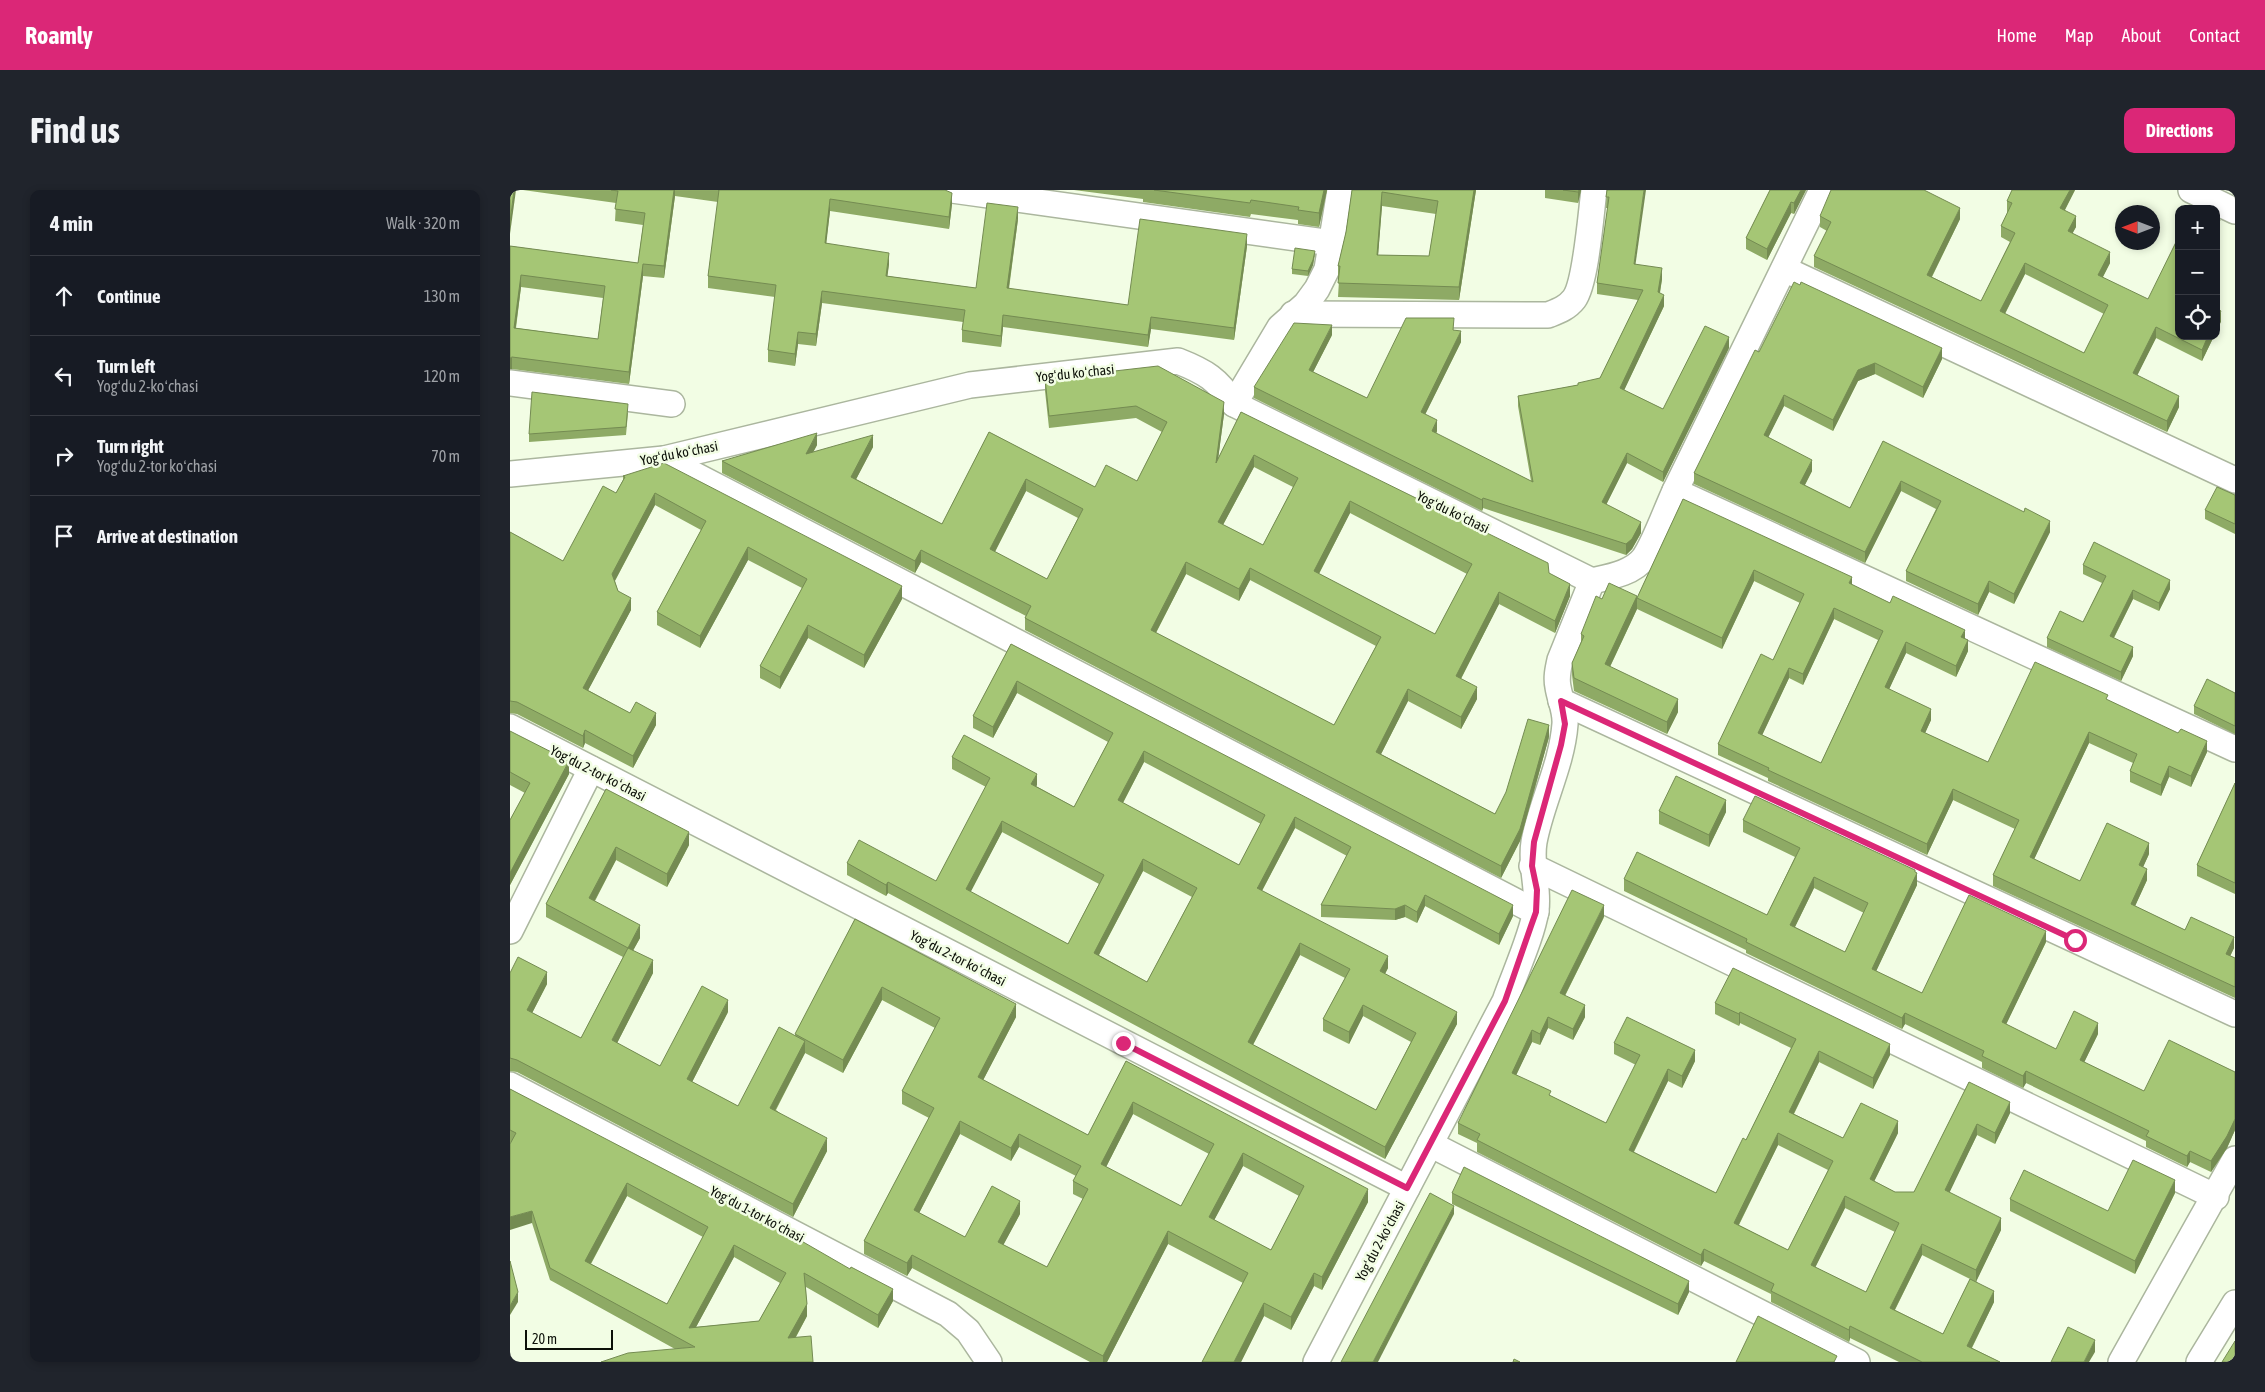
<!DOCTYPE html>
<meta charset="utf-8">
<style>
body{margin:0;font-family:"Asap Condensed",sans-serif;background:#20242c;color:#f1f3f6}
.controls{position:absolute;right:15px;top:15px;display:grid;overflow:hidden;border-radius:10px;box-shadow:0 2px 8px #0003}
.controls button{width:45px;height:45px;display:grid;place-items:center;padding:0;border:0;border-bottom:1px solid #363941;background:#171b24;color:#f1f3f6;font:25px sans-serif}
.compass{position:absolute;left:1605px;top:15px;width:45px;height:45px;border-radius:50%;background:#171b24;box-shadow:0 2px 8px #0003;rotate:270deg}
.scale{position:absolute;left:15px;bottom:12px;width:88px;box-sizing:border-box;padding-left:5px;border:2px solid #0c1008;border-top:0;font-size:14px;line-height:18px;white-space:nowrap;color:#0c1008;-webkit-text-stroke:4px #f2fde4;paint-order:stroke}
.stop{position:absolute;width:15px;height:15px;margin:-11px;border:4px solid #db2777;border-radius:50%;background:#fff}
.stop.end{background:#db2777;border-color:#fff;box-shadow:0 1px 5px #0008}
.list{margin:0;padding:0;list-style:none}
h2{display:flex;justify-content:space-between;align-items:center;height:65px;margin:0;padding:0 20px;font-size:21px}
h2 small{font-size:16px;font-weight:400;color:#9ea1a6}
.list li{display:grid;grid-template-columns:32px 1fr auto;gap:15px;align-items:center;box-sizing:border-box;height:80px;padding:0 20px;border-top:1px solid #363941}
.list b{display:block;font-size:19px;white-space:nowrap}
.list p{margin:0;font-size:16px;white-space:nowrap;color:#9ea1a6}
.list em{font-size:16px;font-style:normal;color:#9ea1a6}
.icon{flex:none;width:28px;height:28px;fill:none;stroke:currentColor;stroke-width:2;stroke-linecap:round;stroke-linejoin:round}
.map{position:relative;flex:none;width:1725px;height:1172px;overflow:hidden;border-radius:10px}
header{display:flex;align-items:center;gap:30px;box-sizing:border-box;height:70px;padding:0 25px;background:#db2777;color:#fff}
header strong{font-size:24px}
nav{display:flex;gap:28px;margin-inline-start:auto;font-size:18px}
.intro{display:flex;align-items:center;justify-content:space-between;box-sizing:border-box;height:120px;padding:0 30px}
h1{margin:0;font-size:35px}
.button{padding:12px 22px;border-radius:10px;background:#db2777;color:#fff;font-size:18px;font-weight:700}
main{display:flex;gap:30px;padding:0 30px}
aside{flex:1;background:#171b24;border-radius:10px;box-shadow:0 2px 8px #0003}
.map>svg:first-child{display:block}
.lines{fill:none;stroke-linecap:round;stroke-linejoin:round}
.street-casing{stroke:#abb69e;stroke-width:28}
.street{stroke:#fff;stroke-width:25}
.wall{fill:#8eaa65;fill-rule:evenodd}
.shaded-wall{fill:#748b52}
.building{fill:#a5c675;stroke:#748b52;fill-rule:evenodd}
.route{stroke:#db2777;stroke-width:6}
.labels{text-anchor:middle;dominant-baseline:central;stroke-width:5;stroke-linejoin:round;paint-order:stroke}
.street-label{font-size:14px;fill:#0c1008;stroke:#f2fde4}
</style>
<header>
<strong>Roamly</strong>
<nav><a>Home</a><a>Map</a><a>About</a><a>Contact</a></nav>
</header>
<div class="intro"><h1>Find us</h1><a class="button">Directions</a></div>
<main>
<aside>
<h2>4 min<small>Walk · 320 m</small></h2>
<ul class="list">
<li><svg class="icon" aria-label="ahead" viewBox="0 0 24 24"><path d="M12 20V5M6 11l6-6 6 6"/></svg><div><b>Continue</b></div><em>130 m</em></li>
<li><svg class="icon" aria-label="left" viewBox="0 0 24 24"><path d="M17 20v-9H6M10 6l-5 5 5 5"/></svg><div><b>Turn left</b><p>Yogʻdu 2-koʻchasi</p></div><em>120 m</em></li>
<li><svg class="icon" aria-label="right" viewBox="0 0 24 24"><path d="M7 20v-9h11M14 6l5 5-5 5"/></svg><div><b>Turn right</b><p>Yogʻdu 2-tor koʻchasi</p></div><em>70 m</em></li>
<li><svg class="icon" aria-label="arrive" viewBox="0 0 24 24"><path d="M6 21V4h12l-3 4 3 4H6"/></svg><div><b>Arrive at destination</b></div></li>
</ul>
</aside>
<div class="map">
<svg width="1725" height="1172" viewBox="0 0 1725 1172">
<rect width="100%" height="100%" fill="#f2fde4"/>
<g class="lines">
<defs>
<g id="street">
<path d="M 442,0 L 822,53"/>
<path d="M 1681,0 L 1725,21"/>
<path d="M 1274,79 L 1725,290"/>
<path d="M 783,124 L 1038,125 C 1048,121 1057,118 1064,109 C 1076,93 1081,23 1084,0"/>
<path d="M 0,193 L 162,214"/>
<path d="M 724,214 L 770,137 L 796,114 L 807,99 L 817,79 L 830,0"/>
<path d="M 154,269 L 1026,722"/>
<path d="M 0,284 L 154,269 L 460,195 L 668,171 C 696,182 707,189 724,214 L 1082,391"/>
<path d="M 1165,301 L 1312,0"/>
<path d="M 1082,391 C 1099,387 1123,383 1134,368 C 1145,352 1156,320 1165,301 L 1725,559"/>
<path d="M 1051,511 L 1725,824"/>
<path d="M 0,537 L 897,998"/>
<path d="M 1022,676 L 1706,1007"/>
<path d="M 0,741 L 81,579"/>
<path d="M 0,895 L 438,1124 L 458,1141 L 479,1172"/>
<path d="M 920,954 L 1347,1172"/>
<path d="M 806,1172 L 995,811 C 1004,785 1022,746 1026,720 C 1029,697 1020,676 1024,652 C 1031,613 1052,575 1055,534 C 1056,521 1050,510 1048,497 C 1046,488 1048,479 1050,470 L 1082,391"/>
<path d="M 1611,1172 L 1725,969"/>
<path d="M 1689,1172 L 1725,1113"/>
</g>
</defs>
<use href="#street" class="street-casing"/>
<use href="#street" class="street"/>
</g>
<g class="wall">
<path d="M 13,0 L 435,0 L 442,14 L 439,39 L 320,21 L 316,53 L 379,74 L 377,86 L 466,98 L 508,29 L 499,99 L 618,115 L 737,56 L 724,150 L 641,139 L 638,157 L 493,137 L 491,157 L 452,152 L 452,140 L 453,132 L 312,113 L 306,156 L 288,154 L 285,176 L 258,172 L 258,160 L 265,107 L 198,98 L 198,86 L 208,12 L 165,6 L 154,88 L 133,86 L 119,194 L 2,179 L 0,56 L 128,73 L 133,35 L 105,31 L 106,13 ZM 11,97 L 93,108 L 88,149 L 6,138 Z"/>
<path d="M 564,0 L 817,0 L 809,37 L 788,34 L 788,30 L 741,24 L 740,27 L 633,12 L 633,9 Z"/>
<path d="M 842,0 L 966,0 L 949,110 L 828,107 L 829,90 L 828,90 L 828,76 L 836,42 ZM 872,16 L 926,24 L 919,66 L 868,65 Z"/>
<path d="M 1035,0 L 1071,0 L 1068,13 L 1035,8 Z"/>
<path d="M 1097,0 L 1125,74 L 1152,89 L 1150,103 L 1154,116 L 1114,200 L 1153,219 L 1219,158 L 1153,292 L 1117,273 L 1096,315 L 1131,343 L 1122,359 L 1116,365 L 973,318 L 972,321 L 744,208 L 744,197 L 822,145 L 803,182 L 857,208 L 944,140 L 951,152 L 915,224 L 927,241 L 926,244 L 1021,291 L 1008,216 L 1008,206 L 1068,195 L 1090,188 L 1128,110 L 1087,104 L 1087,93 L 1098,18 L 1096,18 Z"/>
<path d="M 1260,0 L 1296,0 L 1284,24 L 1281,23 L 1257,70 L 1236,59 L 1236,48 Z"/>
<path d="M 1565,0 L 1555,20 L 1566,37 L 1562,43 L 1600,73 L 1593,87 L 1669,146 L 1704,146 L 1692,171 L 1646,148 L 1627,185 L 1669,217 L 1657,242 L 1304,77 L 1304,66 L 1317,41 L 1310,37 L 1310,26 L 1450,29 L 1422,87 L 1471,111 L 1500,52 L 1491,47 L 1491,36 L 1498,22 L 1497,22 L 1497,11 ZM 1515,84 L 1594,124 L 1574,163 L 1495,124 Z"/>
<path d="M 805,65 L 803,75 L 798,86 L 782,84 L 782,79 Z"/>
<path d="M 1249,162 L 1432,169 L 1413,208 L 1365,184 L 1348,191 L 1323,241 L 1274,216 L 1258,247 L 1302,281 L 1295,295 L 1340,318 L 1373,251 L 1540,342 L 1504,414 L 1479,402 L 1468,425 L 1396,391 L 1396,381 L 1426,319 L 1391,301 L 1355,373 L 1184,294 L 1184,283 Z"/>
<path d="M 535,189 L 714,224 L 708,269 L 731,222 L 1039,383 L 1060,406 L 1045,443 L 989,414 L 951,489 L 967,509 L 951,539 L 898,511 L 871,564 L 985,624 L 1039,547 L 1010,651 L 991,688 L 515,440 L 515,428 L 516,426 L 411,372 L 405,383 L 212,283 L 212,271 L 307,255 L 303,262 L 363,257 L 346,289 L 432,334 L 479,242 L 585,297 L 627,291 L 652,242 L 626,228 L 539,238 L 535,201 ZM 744,277 L 783,297 L 753,355 L 713,335 ZM 516,301 L 568,328 L 537,389 L 485,362 ZM 840,323 L 957,384 L 925,444 L 809,384 ZM 676,384 L 729,411 L 740,390 L 866,456 L 824,535 L 646,443 Z"/>
<path d="M 118,223 L 116,245 L 19,252 L 19,244 Z"/>
<path d="M 113,286 L 392,409 L 354,478 L 298,448 L 270,499 L 250,488 L 250,476 L 292,398 L 238,370 L 190,458 L 147,435 L 147,422 L 191,340 L 145,315 L 105,391 L 108,401 L 121,420 L 78,500 L 120,523 L 146,535 L 123,578 L 75,553 L 73,558 L 7,524 L 0,523 L 0,342 L 53,371 L 106,303 L 113,290 Z"/>
<path d="M 1725,305 L 1725,344 L 1695,329 L 1695,320 Z"/>
<path d="M 1173,309 L 1342,395 L 1455,448 L 1458,461 L 1446,487 L 1396,463 L 1379,499 L 1421,530 L 1415,543 L 1478,572 L 1598,510 L 1697,562 L 1681,597 L 1659,587 L 1651,606 L 1620,592 L 1620,581 L 1623,573 L 1579,553 L 1524,669 L 1570,691 L 1639,664 L 1633,677 L 1637,690 L 1625,716 L 1675,740 L 1724,758 L 1720,766 L 1725,768 L 1725,808 L 1483,696 L 1483,685 L 1505,639 L 1443,610 L 1417,665 L 1258,591 L 1258,588 L 1208,565 L 1208,554 L 1263,470 L 1290,413 L 1244,391 L 1212,459 L 1127,419 L 1100,477 L 1168,522 L 1157,544 L 1064,501 L 1062,485 L 1062,473 L 1071,453 L 1071,444 L 1092,409 L 1127,408 ZM 1324,429 L 1368,450 L 1311,573 L 1252,545 L 1279,488 L 1293,495 Z"/>
<path d="M 1573,375 L 1660,399 L 1649,421 L 1623,409 L 1604,448 L 1623,466 L 1611,491 L 1537,457 L 1537,448 L 1573,432 L 1592,393 L 1573,384 Z"/>
<path d="M 501,454 L 1003,726 L 989,755 L 915,716 L 907,733 L 895,727 L 885,730 L 811,727 L 811,715 L 837,666 L 785,638 L 752,701 L 878,778 L 875,784 L 947,834 L 875,969 L 378,703 L 376,706 L 337,685 L 337,673 L 426,691 L 476,597 L 442,579 L 442,567 L 527,595 L 526,596 L 564,617 L 598,552 L 507,503 L 483,548 L 463,538 L 463,526 ZM 634,572 L 751,634 L 729,675 L 613,613 ZM 492,642 L 589,694 L 558,754 L 460,702 ZM 633,681 L 682,707 L 637,792 L 589,765 ZM 790,765 L 835,788 L 813,829 L 813,841 L 839,854 L 853,826 L 901,852 L 866,920 L 743,855 Z"/>
<path d="M 1725,503 L 1725,544 L 1684,524 L 1684,516 Z"/>
<path d="M 0,541 L 59,584 L 0,695 L 0,630 L 15,603 L 0,595 Z"/>
<path d="M 1725,593 L 1725,704 L 1687,686 L 1687,675 Z"/>
<path d="M 96,599 L 179,655 L 157,697 L 106,670 L 85,711 L 130,748 L 123,760 L 143,783 L 107,853 L 150,876 L 218,822 L 182,892 L 228,916 L 285,845 L 345,729 L 506,827 L 473,890 L 578,945 L 616,871 L 858,1012 L 812,1100 L 804,1096 L 781,1140 L 754,1126 L 731,1172 L 692,1172 L 733,1093 L 658,1054 L 597,1172 L 580,1172 L 402,1078 L 397,1086 L 354,1064 L 354,1051 L 419,928 L 392,914 L 392,901 L 425,838 L 372,810 L 333,883 L 295,863 L 266,920 L 317,961 L 283,1027 L 7,882 L 0,881 L 0,783 L 37,794 L 22,823 L 71,848 L 113,767 L 36,727 L 36,714 ZM 623,924 L 699,964 L 671,1016 L 596,977 ZM 450,944 L 501,971 L 509,957 L 566,986 L 563,991 L 563,1004 L 573,1009 L 537,1077 L 493,1055 L 510,1024 L 455,1047 L 409,1023 ZM 733,976 L 789,1006 L 761,1060 L 704,1030 Z"/>
<path d="M 1149,621 L 1216,622 L 1199,657 L 1149,634 Z"/>
<path d="M 1233,630 L 1405,683 L 1407,695 L 1366,781 L 1412,803 L 1536,752 L 1496,834 L 1546,859 L 1588,844 L 1574,872 L 1634,901 L 1725,882 L 1725,940 L 1717,958 L 1701,982 L 1680,972 L 1677,977 L 1636,957 L 1636,951 L 1516,893 L 1513,898 L 1472,878 L 1472,872 L 1395,834 L 1392,839 L 1236,763 L 1236,760 L 1114,701 L 1114,689 L 1257,725 L 1285,667 L 1233,642 ZM 1304,698 L 1354,723 L 1335,762 L 1285,737 Z"/>
<path d="M 1094,727 L 1055,806 L 1075,827 L 1063,850 L 1038,838 L 1030,855 L 1022,852 L 1006,885 L 1041,906 L 1096,933 L 1126,875 L 1104,864 L 1104,853 L 1185,871 L 1172,898 L 1158,891 L 1124,962 L 1206,1003 L 1236,950 L 1281,858 L 1230,833 L 1229,836 L 1205,824 L 1205,813 L 1380,865 L 1363,899 L 1309,872 L 1284,924 L 1333,948 L 1388,943 L 1364,991 L 1385,1002 L 1404,1002 L 1459,892 L 1500,923 L 1485,954 L 1467,945 L 1439,1002 L 1491,1040 L 1466,1091 L 1484,1112 L 1462,1158 L 1490,1172 L 1389,1172 L 1340,1148 L 1339,1152 L 1261,1112 L 1261,1104 L 1194,1071 L 1191,1076 L 967,962 L 967,953 L 948,944 L 948,933 ZM 1268,955 L 1318,980 L 1278,1060 L 1229,1035 ZM 1335,1018 L 1385,1042 L 1356,1102 L 1305,1077 ZM 1412,1065 L 1460,1089 L 1433,1144 L 1385,1120 Z"/>
<path d="M 0,899 L 383,1111 L 368,1138 L 296,1097 L 297,1126 L 286,1147 L 165,1159 L 40,1090 L 22,1033 L 0,952 ZM 117,1006 L 193,1047 L 157,1114 L 81,1074 ZM 224,1067 L 270,1093 L 249,1131 L 186,1137 Z"/>
<path d="M 942,1003 L 1179,1102 L 1168,1125 L 942,1014 Z"/>
<path d="M 1665,1003 L 1625,1084 L 1500,1021 L 1500,1009 L 1598,1021 Z"/>
</g>
<g class="shaded-wall">
<path d="M 4,0 L 6,0 L 0,44 L 0,32 Z"/>
<path d="M 164,0 L 165,0 L 165,6 L 154,88 L 154,76 Z"/>
<path d="M 814,0 L 817,0 L 809,37 L 809,23 Z"/>
<path d="M 964,0 L 966,0 L 949,110 L 949,97 Z"/>
<path d="M 1069,0 L 1071,0 L 1068,13 L 1068,2 Z"/>
<path d="M 1134,0 L 1136,0 L 1124,85 L 1124,74 Z"/>
<path d="M 1291,0 L 1296,0 L 1284,24 L 1284,13 Z"/>
<path d="M 1560,0 L 1565,0 L 1550,29 L 1550,18 Z"/>
<path d="M 872,2 L 872,16 L 867,79 L 867,65 Z"/>
<path d="M 442,3 L 442,14 L 439,39 L 439,27 Z"/>
<path d="M 320,9 L 320,21 L 315,65 L 315,53 Z"/>
<path d="M 1281,12 L 1281,23 L 1257,70 L 1257,59 Z"/>
<path d="M 508,17 L 508,29 L 497,110 L 497,98 Z"/>
<path d="M 1450,18 L 1450,29 L 1417,96 L 1417,85 Z"/>
<path d="M 1566,26 L 1566,37 L 1558,52 L 1558,41 Z"/>
<path d="M 1710,30 L 1710,41 L 1706,49 L 1706,38 Z"/>
<path d="M 737,44 L 737,56 L 724,150 L 724,138 Z"/>
<path d="M 805,61 L 803,75 L 798,86 L 798,81 Z"/>
<path d="M 1600,62 L 1600,73 L 1588,96 L 1588,85 Z"/>
<path d="M 379,63 L 379,74 L 376,98 L 376,86 Z"/>
<path d="M 1515,73 L 1515,84 L 1490,133 L 1490,121 Z"/>
<path d="M 133,74 L 133,86 L 119,194 L 119,182 Z"/>
<path d="M 1152,78 L 1152,89 L 1148,113 L 1148,102 Z"/>
<path d="M 11,85 L 11,97 L 4,150 L 4,138 Z"/>
<path d="M 312,101 L 312,113 L 306,156 L 306,144 Z"/>
<path d="M 1154,105 L 1154,116 L 1110,209 L 1110,198 Z"/>
<path d="M 1711,121 L 1711,132 L 1706,141 L 1706,130 Z"/>
<path d="M 493,125 L 493,137 L 491,157 L 491,146 Z"/>
<path d="M 641,127 L 641,139 L 638,157 L 638,145 Z"/>
<path d="M 822,135 L 822,145 L 799,190 L 799,180 Z"/>
<path d="M 1646,137 L 1646,148 L 1623,194 L 1623,183 Z"/>
<path d="M 951,141 L 951,152 L 911,233 L 911,222 Z"/>
<path d="M 288,142 L 288,154 L 285,176 L 285,164 Z"/>
<path d="M 1698,146 L 1704,146 L 1692,171 L 1692,160 Z"/>
<path d="M 1219,147 L 1219,158 L 1153,292 L 1153,282 Z"/>
<path d="M 1432,158 L 1432,169 L 1413,208 L 1413,197 Z"/>
<path d="M 2,167 L 2,179 L 0,179 L 0,168 Z"/>
<path d="M 1365,173 L 1365,184 L 1348,191 L 1323,241 L 1323,230 L 1348,180 Z"/>
<path d="M 1274,205 L 1274,216 L 1254,256 L 1254,245 Z"/>
<path d="M 1669,206 L 1669,217 L 1657,242 L 1657,231 Z"/>
<path d="M 714,212 L 714,224 L 706,285 L 706,273 Z"/>
<path d="M 927,230 L 927,241 L 922,252 L 922,241 Z"/>
<path d="M 307,243 L 307,255 L 296,276 L 296,264 Z"/>
<path d="M 363,245 L 363,257 L 341,299 L 341,287 Z"/>
<path d="M 1117,263 L 1117,273 L 1092,323 L 1092,312 Z"/>
<path d="M 744,265 L 744,277 L 708,344 L 708,332 Z"/>
<path d="M 1302,270 L 1302,281 L 1290,304 L 1290,293 Z"/>
<path d="M 516,289 L 516,301 L 480,371 L 480,359 Z"/>
<path d="M 1391,291 L 1391,301 L 1355,373 L 1355,362 Z"/>
<path d="M 145,303 L 145,315 L 102,396 L 102,384 Z"/>
<path d="M 973,308 L 973,318 L 972,321 L 972,310 Z"/>
<path d="M 840,311 L 840,323 L 804,393 L 804,381 Z"/>
<path d="M 1540,331 L 1540,342 L 1504,414 L 1504,404 Z"/>
<path d="M 1131,332 L 1131,343 L 1122,359 L 1116,365 L 1116,354 Z"/>
<path d="M 238,357 L 238,370 L 190,458 L 190,446 Z"/>
<path d="M 411,360 L 411,372 L 405,383 L 405,371 Z"/>
<path d="M 676,372 L 676,384 L 641,452 L 641,440 Z"/>
<path d="M 740,378 L 740,390 L 729,411 L 729,399 Z"/>
<path d="M 1244,380 L 1244,391 L 1212,459 L 1212,448 Z"/>
<path d="M 1342,387 L 1342,398 L 1339,393 Z"/>
<path d="M 1660,390 L 1660,399 L 1649,421 L 1649,413 Z"/>
<path d="M 1479,391 L 1479,402 L 1468,425 L 1468,414 Z"/>
<path d="M 1060,394 L 1060,406 L 1045,443 L 1045,431 Z"/>
<path d="M 392,396 L 392,409 L 354,478 L 354,465 Z"/>
<path d="M 1623,400 L 1623,409 L 1600,455 L 1600,446 Z"/>
<path d="M 989,402 L 989,414 L 946,498 L 946,486 Z"/>
<path d="M 1127,406 L 1127,419 L 1095,487 L 1095,474 Z"/>
<path d="M 121,408 L 121,420 L 73,510 L 73,498 Z"/>
<path d="M 1324,418 L 1324,429 L 1293,495 L 1293,484 Z"/>
<path d="M 298,435 L 298,448 L 270,499 L 270,487 Z"/>
<path d="M 1455,440 L 1455,450 L 1451,447 Z"/>
<path d="M 1458,450 L 1458,461 L 1446,487 L 1446,476 Z"/>
<path d="M 1396,452 L 1396,463 L 1375,508 L 1375,497 Z"/>
<path d="M 1623,457 L 1623,466 L 1611,491 L 1611,482 Z"/>
<path d="M 1279,478 L 1279,488 L 1248,554 L 1248,543 Z"/>
<path d="M 507,491 L 507,503 L 483,548 L 483,537 Z"/>
<path d="M 967,497 L 967,509 L 951,539 L 951,527 Z"/>
<path d="M 898,499 L 898,511 L 866,574 L 866,562 Z"/>
<path d="M 1168,509 L 1168,522 L 1157,544 L 1157,532 Z"/>
<path d="M 1421,519 L 1421,530 L 1411,552 L 1411,541 Z"/>
<path d="M 146,523 L 146,535 L 123,578 L 123,566 Z"/>
<path d="M 1039,535 L 1039,547 L 1010,651 L 991,688 L 991,676 Z"/>
<path d="M 75,540 L 75,553 L 73,558 L 73,546 Z"/>
<path d="M 1579,542 L 1579,553 L 1520,678 L 1520,667 Z"/>
<path d="M 1697,551 L 1697,562 L 1681,597 L 1681,586 Z"/>
<path d="M 634,561 L 634,572 L 608,622 L 608,610 Z"/>
<path d="M 59,571 L 59,584 L 0,695 L 0,683 Z"/>
<path d="M 1659,576 L 1659,587 L 1651,606 L 1651,595 Z"/>
<path d="M 527,584 L 527,595 L 521,605 L 521,594 Z"/>
<path d="M 1443,599 L 1443,610 L 1417,665 L 1417,654 Z"/>
<path d="M 1216,610 L 1216,622 L 1199,657 L 1199,645 Z"/>
<path d="M 785,627 L 785,638 L 747,710 L 747,698 Z"/>
<path d="M 492,631 L 492,642 L 456,711 L 456,699 Z"/>
<path d="M 179,642 L 179,655 L 157,697 L 157,684 Z"/>
<path d="M 1639,653 L 1639,664 L 1629,686 L 1629,675 Z"/>
<path d="M 106,657 L 106,670 L 79,721 L 79,708 Z"/>
<path d="M 633,669 L 633,681 L 584,774 L 584,763 Z"/>
<path d="M 1637,679 L 1637,690 L 1621,725 L 1621,714 Z"/>
<path d="M 1405,680 L 1405,687 L 1407,683 L 1407,695 L 1362,790 L 1362,779 Z"/>
<path d="M 1304,687 L 1304,698 L 1280,747 L 1280,735 Z"/>
<path d="M 378,692 L 378,703 L 376,706 L 376,695 Z"/>
<path d="M 915,705 L 915,716 L 907,733 L 907,722 Z"/>
<path d="M 895,715 L 895,727 L 885,730 L 885,719 Z"/>
<path d="M 1003,715 L 1003,726 L 989,755 L 989,744 Z"/>
<path d="M 1094,715 L 1094,727 L 1050,815 L 1050,803 Z"/>
<path d="M 130,735 L 130,748 L 118,770 L 118,758 Z"/>
<path d="M 1536,741 L 1536,752 L 1492,843 L 1492,832 Z"/>
<path d="M 1724,747 L 1724,758 L 1716,775 L 1716,764 Z"/>
<path d="M 790,753 L 790,765 L 738,864 L 738,852 Z"/>
<path d="M 878,766 L 878,778 L 870,793 L 870,781 Z"/>
<path d="M 143,770 L 143,783 L 102,863 L 102,850 Z"/>
<path d="M 37,782 L 37,794 L 17,833 L 17,820 Z"/>
<path d="M 372,797 L 372,810 L 333,883 L 333,870 Z"/>
<path d="M 218,810 L 218,822 L 177,902 L 177,889 Z"/>
<path d="M 506,814 L 506,827 L 468,900 L 468,887 Z"/>
<path d="M 853,815 L 853,826 L 839,854 L 839,842 Z"/>
<path d="M 1075,815 L 1075,827 L 1063,850 L 1063,839 Z"/>
<path d="M 947,822 L 947,834 L 875,969 L 875,957 Z"/>
<path d="M 1230,822 L 1230,833 L 1229,836 L 1229,824 Z"/>
<path d="M 1395,823 L 1395,834 L 1392,839 L 1392,828 Z"/>
<path d="M 1038,827 L 1038,838 L 1030,855 L 1030,844 Z"/>
<path d="M 1588,833 L 1588,844 L 1570,881 L 1570,870 Z"/>
<path d="M 1022,840 L 1022,852 L 1002,894 L 1002,883 Z"/>
<path d="M 295,851 L 295,863 L 260,930 L 260,918 Z"/>
<path d="M 1380,854 L 1380,865 L 1363,899 L 1363,888 Z"/>
<path d="M 1185,860 L 1185,871 L 1172,898 L 1172,886 Z"/>
<path d="M 1309,861 L 1309,872 L 1279,933 L 1279,922 Z"/>
<path d="M 1158,879 L 1158,891 L 1119,971 L 1119,960 Z"/>
<path d="M 1516,881 L 1516,893 L 1513,898 L 1513,886 Z"/>
<path d="M 623,912 L 623,924 L 591,987 L 591,974 Z"/>
<path d="M 1500,912 L 1500,923 L 1485,954 L 1485,943 Z"/>
<path d="M 1725,929 L 1725,940 L 1717,958 L 1701,982 L 1701,971 Z"/>
<path d="M 450,931 L 450,944 L 404,1033 L 404,1020 Z"/>
<path d="M 1388,931 L 1388,943 L 1360,1000 L 1360,989 Z"/>
<path d="M 1467,934 L 1467,945 L 1435,1012 L 1435,1000 Z"/>
<path d="M 1268,943 L 1268,955 L 1224,1044 L 1224,1033 Z"/>
<path d="M 509,944 L 509,957 L 501,971 L 501,958 Z"/>
<path d="M 317,948 L 317,961 L 283,1027 L 283,1014 Z"/>
<path d="M 1680,961 L 1680,972 L 1677,977 L 1677,966 Z"/>
<path d="M 733,963 L 733,976 L 699,1040 L 699,1027 Z"/>
<path d="M 1665,990 L 1665,1003 L 1625,1084 L 1625,1071 Z"/>
<path d="M 117,993 L 117,1006 L 75,1084 L 75,1071 Z"/>
<path d="M 858,999 L 858,1012 L 812,1100 L 812,1087 Z"/>
<path d="M 1335,1006 L 1335,1018 L 1301,1086 L 1301,1075 Z"/>
<path d="M 510,1011 L 510,1024 L 488,1065 L 488,1052 Z"/>
<path d="M 944,1016 L 944,1024 L 868,1172 L 863,1172 Z"/>
<path d="M 22,1021 L 22,1033 L 0,1040 L 0,1027 Z"/>
<path d="M 1491,1028 L 1491,1040 L 1466,1092 L 1466,1080 Z"/>
<path d="M 658,1041 L 658,1054 L 597,1172 L 593,1172 L 593,1166 Z"/>
<path d="M 1412,1054 L 1412,1065 L 1380,1129 L 1380,1118 Z"/>
<path d="M 224,1055 L 224,1067 L 179,1150 L 179,1138 Z"/>
<path d="M 1194,1059 L 1194,1071 L 1191,1076 L 1191,1065 Z"/>
<path d="M 402,1065 L 402,1078 L 397,1086 L 397,1073 Z"/>
<path d="M 804,1083 L 804,1096 L 781,1140 L 781,1127 Z"/>
<path d="M 1179,1091 L 1179,1102 L 1168,1125 L 1168,1114 Z"/>
<path d="M 383,1099 L 383,1111 L 368,1138 L 368,1125 Z"/>
<path d="M 1484,1101 L 1484,1112 L 1457,1167 L 1457,1156 Z"/>
<path d="M 8,1102 L 8,1112 L 0,1125 L 0,1116 Z"/>
<path d="M 754,1113 L 754,1126 L 731,1172 L 724,1172 Z"/>
<path d="M 297,1114 L 297,1126 L 278,1161 L 278,1148 Z"/>
<path d="M 1340,1136 L 1340,1148 L 1339,1152 L 1339,1140 Z"/>
<path d="M 1585,1150 L 1585,1162 L 1579,1172 L 1574,1172 Z"/>
</g>
<g class="building">
<path d="M 0,0 L 4,0 L 0,32 Z"/>
<path d="M 101,0 L 164,0 L 154,76 L 133,74 L 119,182 L 2,167 L 0,168 L 0,56 L 128,73 L 135,23 L 105,19 L 108,1 ZM 11,85 L 95,96 L 88,149 L 4,138 Z"/>
<path d="M 208,0 L 435,0 L 442,3 L 439,27 L 320,9 L 315,53 L 379,63 L 376,86 L 466,98 L 477,13 L 508,17 L 497,98 L 618,115 L 630,29 L 737,44 L 724,138 L 641,127 L 638,145 L 493,125 L 491,146 L 452,140 L 455,120 L 312,101 L 306,144 L 288,142 L 285,164 L 258,160 L 266,95 L 198,86 L 209,0 Z"/>
<path d="M 644,0 L 814,0 L 809,23 L 788,20 L 789,17 L 741,10 L 740,13 Z"/>
<path d="M 842,0 L 964,0 L 949,97 L 828,93 L 830,76 L 828,76 L 836,42 ZM 872,2 L 928,11 L 919,66 L 867,65 Z"/>
<path d="M 1053,0 L 1069,0 L 1068,2 Z"/>
<path d="M 1097,0 L 1134,0 L 1124,74 L 1152,78 L 1148,102 L 1154,105 L 1110,198 L 1153,219 L 1195,136 L 1219,147 L 1153,282 L 1117,263 L 1092,312 L 1131,332 L 1122,349 L 1116,354 L 973,308 L 972,310 L 744,197 L 784,133 L 822,135 L 799,180 L 857,208 L 896,128 L 944,128 L 943,140 L 951,141 L 911,222 L 927,230 L 922,241 L 1023,292 L 1008,206 L 1068,195 L 1068,193 L 1090,188 L 1133,100 L 1087,93 L 1099,7 L 1096,7 Z"/>
<path d="M 1260,0 L 1291,0 L 1284,13 L 1281,12 L 1257,59 L 1236,48 Z"/>
<path d="M 1321,0 L 1414,0 L 1450,18 L 1417,85 L 1471,111 L 1505,43 L 1491,36 L 1502,13 L 1497,11 L 1502,0 L 1560,0 L 1550,18 L 1566,26 L 1558,41 L 1600,62 L 1588,85 L 1638,109 L 1669,46 L 1669,146 L 1698,146 L 1692,160 L 1646,137 L 1623,183 L 1669,206 L 1657,231 L 1304,66 L 1321,32 L 1310,26 ZM 1515,73 L 1598,115 L 1574,163 L 1490,121 Z"/>
<path d="M 1706,28 L 1710,30 L 1706,38 Z"/>
<path d="M 785,58 L 805,61 L 803,70 L 798,81 L 782,79 Z"/>
<path d="M 1284,92 L 1290,95 L 1291,92 L 1432,158 L 1413,197 L 1365,173 L 1348,180 L 1323,230 L 1274,205 L 1254,245 L 1302,270 L 1290,293 L 1340,318 L 1373,251 L 1514,322 L 1515,318 L 1540,331 L 1504,404 L 1479,391 L 1468,414 L 1396,381 L 1431,311 L 1391,291 L 1355,362 L 1184,283 L 1245,160 L 1249,162 Z"/>
<path d="M 1706,118 L 1711,121 L 1706,130 Z"/>
<path d="M 648,176 L 714,212 L 706,273 L 731,222 L 1038,373 L 1039,383 L 1060,394 L 1045,431 L 989,402 L 946,486 L 967,497 L 951,527 L 898,499 L 866,562 L 985,624 L 996,602 L 1018,529 L 1039,535 L 1010,639 L 991,676 L 515,428 L 521,416 L 411,360 L 405,371 L 212,271 L 307,243 L 296,264 L 363,245 L 341,287 L 432,334 L 479,242 L 585,297 L 596,275 L 627,291 L 657,232 L 626,216 L 539,226 L 535,189 ZM 744,265 L 788,288 L 753,355 L 708,332 ZM 516,289 L 573,319 L 537,389 L 480,359 ZM 840,311 L 962,374 L 925,444 L 804,381 ZM 676,372 L 729,399 L 740,378 L 871,447 L 824,535 L 641,440 Z"/>
<path d="M 22,202 L 118,214 L 116,237 L 19,244 Z"/>
<path d="M 154,273 L 392,396 L 354,465 L 298,435 L 270,487 L 250,476 L 297,389 L 238,357 L 190,446 L 147,422 L 196,331 L 145,303 L 102,384 L 108,401 L 121,408 L 73,498 L 120,523 L 126,512 L 146,523 L 123,566 L 75,540 L 73,546 L 7,512 L 0,511 L 0,342 L 53,371 L 93,296 L 106,303 L 115,287 L 113,286 Z"/>
<path d="M 1707,297 L 1725,305 L 1725,334 L 1695,320 Z"/>
<path d="M 1173,309 L 1342,387 L 1339,393 L 1380,413 L 1383,406 L 1455,440 L 1451,447 L 1458,450 L 1446,476 L 1396,452 L 1375,497 L 1421,519 L 1411,541 L 1478,572 L 1525,472 L 1598,505 L 1596,509 L 1668,543 L 1671,539 L 1697,551 L 1681,586 L 1659,576 L 1651,595 L 1620,581 L 1627,564 L 1579,542 L 1520,667 L 1570,691 L 1597,633 L 1639,653 L 1629,675 L 1637,679 L 1621,714 L 1675,740 L 1681,727 L 1724,747 L 1716,764 L 1725,768 L 1725,797 L 1483,685 L 1509,630 L 1443,599 L 1417,654 L 1258,580 L 1259,578 L 1208,554 L 1251,464 L 1263,470 L 1294,404 L 1244,380 L 1212,448 L 1127,408 ZM 1324,418 L 1373,441 L 1311,573 L 1248,543 L 1279,478 L 1293,484 Z"/>
<path d="M 1584,352 L 1660,390 L 1649,413 L 1623,400 L 1600,446 L 1623,457 L 1611,482 L 1537,448 L 1550,421 L 1573,432 L 1596,386 L 1573,375 Z"/>
<path d="M 1099,393 L 1127,406 L 1095,474 L 1168,509 L 1157,532 L 1064,488 L 1062,473 L 1074,446 L 1071,444 L 1086,406 L 1092,409 Z"/>
<path d="M 501,454 L 1003,715 L 989,744 L 915,705 L 907,722 L 895,715 L 885,719 L 811,715 L 841,657 L 785,627 L 748,697 L 747,698 L 878,766 L 870,781 L 947,822 L 875,957 L 378,692 L 376,695 L 337,673 L 349,650 L 426,691 L 480,588 L 442,567 L 454,545 L 527,584 L 521,594 L 564,617 L 603,543 L 507,491 L 483,537 L 463,526 ZM 634,561 L 755,625 L 729,675 L 608,610 ZM 492,631 L 594,685 L 558,754 L 456,699 ZM 633,669 L 687,698 L 637,792 L 584,763 ZM 790,753 L 840,779 L 813,829 L 839,842 L 853,815 L 906,843 L 866,920 L 738,852 Z"/>
<path d="M 1697,489 L 1725,503 L 1725,536 L 1684,516 Z"/>
<path d="M 0,541 L 59,571 L 0,683 L 0,630 L 20,593 L 0,582 Z"/>
<path d="M 1166,586 L 1216,610 L 1199,645 L 1149,621 Z"/>
<path d="M 1725,593 L 1725,693 L 1687,675 Z"/>
<path d="M 96,599 L 179,642 L 157,684 L 106,657 L 79,708 L 130,735 L 118,758 L 36,714 Z"/>
<path d="M 1245,606 L 1405,680 L 1405,682 L 1407,683 L 1362,779 L 1412,803 L 1459,705 L 1536,741 L 1492,832 L 1546,859 L 1564,821 L 1588,833 L 1570,870 L 1634,901 L 1659,850 L 1725,882 L 1725,929 L 1717,946 L 1701,971 L 1680,961 L 1677,966 L 1636,946 L 1639,941 L 1516,881 L 1513,886 L 1472,866 L 1474,861 L 1395,823 L 1392,828 L 1236,752 L 1237,749 L 1114,689 L 1127,662 L 1257,725 L 1290,658 L 1233,630 ZM 1304,687 L 1358,713 L 1335,762 L 1280,735 Z"/>
<path d="M 1062,700 L 1094,715 L 1050,803 L 1075,815 L 1063,839 L 1038,827 L 1030,844 L 1022,840 L 1002,883 L 1041,901 L 1039,905 L 1096,933 L 1130,865 L 1104,853 L 1117,827 L 1185,860 L 1172,886 L 1158,879 L 1119,960 L 1206,1003 L 1233,948 L 1236,950 L 1286,849 L 1230,822 L 1229,824 L 1205,813 L 1223,778 L 1380,854 L 1363,888 L 1309,861 L 1279,922 L 1333,948 L 1351,913 L 1388,931 L 1360,989 L 1385,1002 L 1404,1002 L 1459,892 L 1500,912 L 1485,943 L 1467,934 L 1435,1000 L 1491,1028 L 1466,1080 L 1412,1054 L 1380,1118 L 1433,1144 L 1460,1089 L 1484,1101 L 1457,1156 L 1490,1172 L 1412,1172 L 1340,1136 L 1339,1140 L 1261,1101 L 1264,1094 L 1194,1059 L 1191,1065 L 967,950 L 970,944 L 948,933 ZM 1268,943 L 1323,971 L 1278,1060 L 1224,1033 ZM 1335,1006 L 1389,1033 L 1356,1102 L 1301,1075 Z"/>
<path d="M 345,729 L 506,814 L 468,887 L 578,945 L 616,871 L 858,999 L 812,1087 L 804,1083 L 781,1127 L 754,1113 L 724,1172 L 692,1172 L 738,1083 L 658,1041 L 593,1166 L 402,1065 L 397,1073 L 354,1051 L 424,918 L 392,901 L 430,828 L 372,797 L 333,870 L 285,844 ZM 623,912 L 704,954 L 671,1016 L 591,974 ZM 450,931 L 501,958 L 509,944 L 571,976 L 563,991 L 578,999 L 537,1077 L 488,1052 L 510,1011 L 482,996 L 455,1047 L 404,1020 ZM 733,963 L 794,996 L 761,1060 L 699,1027 Z"/>
<path d="M 118,758 L 143,770 L 102,850 L 150,876 L 192,796 L 218,810 L 177,889 L 228,916 L 269,837 L 295,851 L 260,918 L 317,948 L 283,1014 L 7,870 L 0,868 L 0,783 L 8,767 L 37,782 L 17,820 L 71,848 Z"/>
<path d="M 0,899 L 288,1049 L 340,1079 L 341,1077 L 383,1099 L 368,1125 L 294,1083 L 297,1114 L 278,1148 L 301,1146 L 303,1172 L 91,1172 L 118,1163 L 185,1157 L 40,1078 L 22,1021 L 0,1027 L 0,954 L 6,943 L 0,940 ZM 117,993 L 198,1037 L 157,1114 L 75,1071 ZM 224,1055 L 276,1083 L 249,1131 L 179,1138 Z"/>
<path d="M 1623,970 L 1665,990 L 1625,1071 L 1500,1009 L 1514,980 L 1598,1021 Z"/>
<path d="M 954,977 L 1179,1091 L 1168,1114 L 942,1003 Z"/>
<path d="M 920,1003 L 944,1016 L 863,1172 L 831,1172 Z"/>
<path d="M 0,1071 L 8,1102 L 0,1116 Z"/>
<path d="M 1248,1126 L 1327,1166 L 1324,1172 L 1226,1172 Z"/>
<path d="M 1558,1137 L 1585,1150 L 1574,1172 L 1541,1172 Z"/>
<path d="M 1725,1151 L 1725,1172 L 1712,1172 Z"/>
<path d="M 1004,1169 L 1010,1172 L 1003,1172 Z"/>
</g>
<g class="lines">
<path class="route" d="M 613,853 L 897,998 L 995,811 L 1021,736 L 1026,722 L 1027,700 L 1022,676 L 1024,652 L 1051,555 L 1055,534 L 1051,511 L 1565,750"/>
</g>
<g class="labels">
<g class="street-label">
<text transform="translate(565 183) rotate(-6)">Yogʻdu koʻchasi</text>
<text transform="translate(169 263) rotate(-11)">Yogʻdu koʻchasi</text>
<text transform="translate(943 322) rotate(26)">Yogʻdu koʻchasi</text>
<text transform="translate(88 583) rotate(27)">Yogʻdu 2-tor koʻchasi</text>
<text transform="translate(448 768) rotate(27)">Yogʻdu 2-tor koʻchasi</text>
<text transform="translate(247 1024) rotate(28)">Yogʻdu 1-tor koʻchasi</text>
<text transform="translate(870 1051) rotate(-62)">Yogʻdu 2-koʻchasi</text>
</g>
</g>
</svg>
<div class="controls">
<button>+</button>
<button>−</button>
<button><svg class="icon" aria-label="locate" viewBox="0 0 24 24"><circle cx="12" cy="12" r="6"/><path d="M12 2v4M12 18v4M2 12h4M18 12h4"/></svg></button>
</div>
<svg class="compass" viewBox="-18 -18 36 36"><path d="M0-13l5 13h-10z" fill="#e53935"/><path d="M0 13l5-13h-10z" fill="#9ea1a6"/></svg>
<div class="scale">20 m</div>
<div class="stop" style="left:1565px;top:750px"></div>
<div class="stop end" style="left:613px;top:853px"></div>
</div>
</main>
